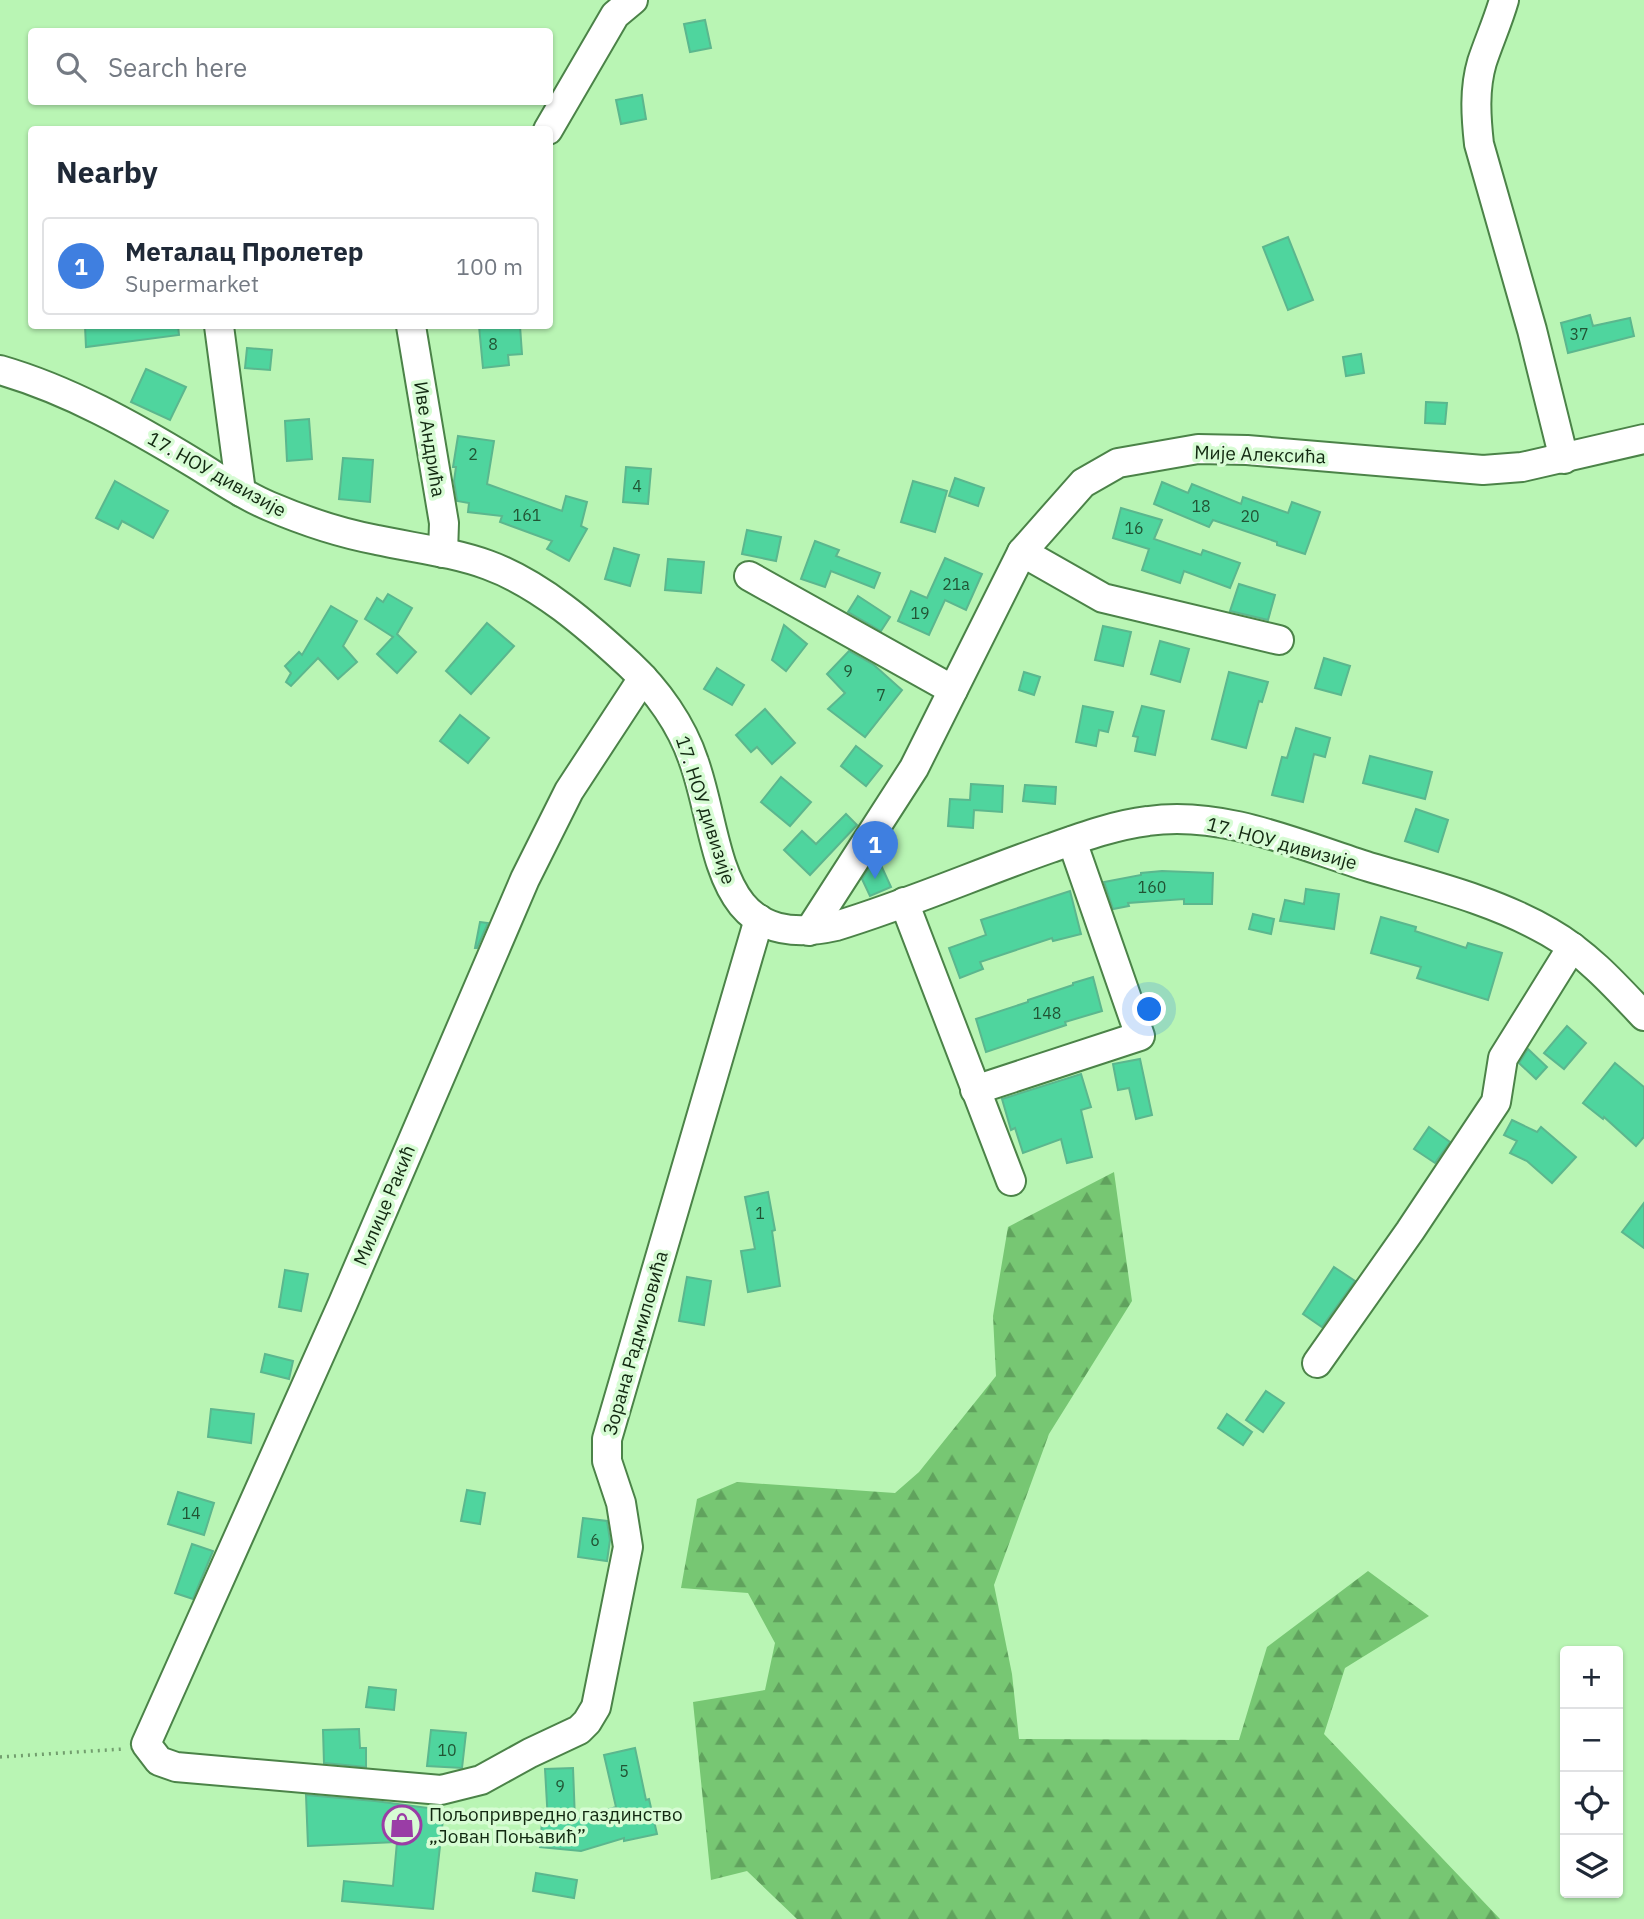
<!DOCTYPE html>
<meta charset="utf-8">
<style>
body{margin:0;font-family:"IBM Plex Sans",sans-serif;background:#f6f6f7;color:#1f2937}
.controls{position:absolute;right:21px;bottom:21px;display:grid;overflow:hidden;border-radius:7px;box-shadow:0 2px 5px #0004}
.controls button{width:63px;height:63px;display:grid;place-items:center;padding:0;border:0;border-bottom:2px solid #e0e1e3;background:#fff;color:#1f2937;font:35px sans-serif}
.you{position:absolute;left:1150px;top:1010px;width:24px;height:24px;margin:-18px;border:5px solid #fff;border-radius:50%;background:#1a73e8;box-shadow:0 0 0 10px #1a73e833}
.badge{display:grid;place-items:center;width:46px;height:46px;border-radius:50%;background:#9a3da6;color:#fff;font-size:23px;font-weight:700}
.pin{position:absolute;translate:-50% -58px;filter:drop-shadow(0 2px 4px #0008)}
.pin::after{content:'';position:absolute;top:37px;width:24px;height:21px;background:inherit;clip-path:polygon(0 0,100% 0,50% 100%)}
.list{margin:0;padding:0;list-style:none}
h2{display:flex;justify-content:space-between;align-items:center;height:91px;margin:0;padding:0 28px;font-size:30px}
h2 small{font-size:23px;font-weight:400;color:#747a83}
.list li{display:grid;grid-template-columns:46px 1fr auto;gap:21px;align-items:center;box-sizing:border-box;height:98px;margin:0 14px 14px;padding:0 14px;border:2px solid #e0e1e3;border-radius:7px}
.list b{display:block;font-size:26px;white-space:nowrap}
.list p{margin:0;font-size:23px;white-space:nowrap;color:#747a83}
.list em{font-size:23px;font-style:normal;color:#747a83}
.icon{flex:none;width:38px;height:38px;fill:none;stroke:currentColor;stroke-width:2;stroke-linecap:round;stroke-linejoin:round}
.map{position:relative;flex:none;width:1644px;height:1919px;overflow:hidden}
.search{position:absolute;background:#fff;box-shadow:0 2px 5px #0004;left:28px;top:28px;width:525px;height:77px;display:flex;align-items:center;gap:18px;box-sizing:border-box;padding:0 24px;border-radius:7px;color:#747a83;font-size:26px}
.panel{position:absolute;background:#fff;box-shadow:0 2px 5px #0004;left:28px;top:126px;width:525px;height:203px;border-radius:7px}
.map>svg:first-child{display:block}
.forest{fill:url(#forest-firs)}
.building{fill:#4fd59e;stroke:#5bb78e;stroke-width:2}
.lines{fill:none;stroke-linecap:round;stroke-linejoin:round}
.minor-casing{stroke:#4b8348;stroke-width:32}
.path{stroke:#729e6e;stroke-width:3.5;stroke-dasharray:2 5;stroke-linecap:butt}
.minor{stroke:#fff;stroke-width:28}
.labels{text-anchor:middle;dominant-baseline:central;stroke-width:7;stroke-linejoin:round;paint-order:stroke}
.number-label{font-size:16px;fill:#215434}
.street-label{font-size:19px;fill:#122911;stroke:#d7fcd4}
.poi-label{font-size:19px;fill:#122911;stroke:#d7fcd4;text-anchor:start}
</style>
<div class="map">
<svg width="1644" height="1919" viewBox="0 0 1644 1919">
<defs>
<pattern id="forest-firs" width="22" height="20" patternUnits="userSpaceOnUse" patternTransform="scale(1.75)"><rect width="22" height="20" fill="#77c773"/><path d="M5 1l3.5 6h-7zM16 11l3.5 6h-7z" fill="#60a25d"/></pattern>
</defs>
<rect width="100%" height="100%" fill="#b9f5b4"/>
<path class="forest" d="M 1114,1172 L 1132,1301 L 1049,1434 L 994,1585 L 1012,1674 L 1019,1739 L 1239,1740 L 1267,1647 L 1368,1571 L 1429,1616 L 1345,1668 L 1324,1734 L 1500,1919 L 797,1919 L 747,1871 L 711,1880 L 693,1702 L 765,1690 L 775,1643 L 748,1593 L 681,1588 L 697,1499 L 737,1482 L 895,1493 L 919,1472 L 996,1376 L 993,1316 L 1008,1227 Z"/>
<g class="building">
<path d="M 705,20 L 711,48 L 690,52 L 684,24 Z"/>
<path d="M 642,95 L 646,119 L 621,124 L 616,100 Z"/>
<path d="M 1288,237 L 1313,300 L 1288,310 L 1263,247 Z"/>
<path d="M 1590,315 L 1593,326 L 1630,318 L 1634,336 L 1568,353 L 1561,323 Z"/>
<path d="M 85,326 L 178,326 L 179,335 L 86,347 Z"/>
<path d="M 479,326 L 520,326 L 522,354 L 508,355 L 509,365 L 483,368 Z"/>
<path d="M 247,348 L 272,350 L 270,370 L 245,368 Z"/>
<path d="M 1361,354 L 1364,373 L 1346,376 L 1343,357 Z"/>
<path d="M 146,369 L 186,387 L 170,420 L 131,402 Z"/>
<path d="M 1426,402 L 1447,403 L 1445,424 L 1425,423 Z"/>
<path d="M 309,419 L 312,459 L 287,461 L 285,421 Z"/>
<path d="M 458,436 L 494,441 L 487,484 L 562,511 L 566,496 L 587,502 L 581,526 L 587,529 L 569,561 L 547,549 L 552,541 L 500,522 L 502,516 L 468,512 L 469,503 L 457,501 L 454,481 L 456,467 L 453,467 Z"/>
<path d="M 343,458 L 373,460 L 370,502 L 339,499 Z"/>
<path d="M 626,467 L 651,469 L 648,504 L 623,502 Z"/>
<path d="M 955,478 L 984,488 L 978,506 L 949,496 Z"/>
<path d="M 115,481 L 168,511 L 153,538 L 122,521 L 118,529 L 96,518 Z"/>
<path d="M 913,481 L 947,491 L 935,532 L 901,522 Z"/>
<path d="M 1162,482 L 1188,493 L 1192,484 L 1241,504 L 1243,497 L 1288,513 L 1292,502 L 1320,512 L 1305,554 L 1277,545 L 1277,542 L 1213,520 L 1209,527 L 1154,504 Z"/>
<path d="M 1121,508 L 1162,520 L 1154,539 L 1201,555 L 1203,550 L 1240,563 L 1230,588 L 1184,571 L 1180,583 L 1142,570 L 1149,549 L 1113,538 Z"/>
<path d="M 747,530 L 781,537 L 776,561 L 742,554 Z"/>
<path d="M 815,541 L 839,550 L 836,556 L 880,573 L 874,588 L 831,571 L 825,587 L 801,579 Z"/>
<path d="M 614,548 L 639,555 L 630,586 L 605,579 Z"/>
<path d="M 945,558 L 982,574 L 966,610 L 945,600 L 929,635 L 898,621 L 911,591 L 927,598 Z"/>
<path d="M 668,559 L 704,562 L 701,593 L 665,590 Z"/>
<path d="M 1239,584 L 1275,595 L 1268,620 L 1230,611 Z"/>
<path d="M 388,594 L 412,608 L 397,634 L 416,652 L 397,673 L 377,654 L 393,637 L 365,619 L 377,598 L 383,602 Z"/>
<path d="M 858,596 L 890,617 L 881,631 L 848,612 Z"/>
<path d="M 331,606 L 357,621 L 343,646 L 357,662 L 338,679 L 318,658 L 291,686 L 286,682 L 291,673 L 285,666 L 299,652 L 302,655 Z"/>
<path d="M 487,623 L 514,646 L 471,694 L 446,671 Z"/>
<path d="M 784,625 L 807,644 L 786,671 L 772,660 Z"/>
<path d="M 1103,626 L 1131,632 L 1123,666 L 1095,660 Z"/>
<path d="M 1160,641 L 1189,649 L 1180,682 L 1151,674 Z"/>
<path d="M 849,651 L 874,665 L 902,690 L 865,737 L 828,709 L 845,693 L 827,674 Z"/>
<path d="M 1324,658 L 1350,666 L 1341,695 L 1315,688 Z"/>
<path d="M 717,668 L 744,685 L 732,705 L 704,689 Z"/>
<path d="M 1024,672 L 1040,677 L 1034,695 L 1019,690 Z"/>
<path d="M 1229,672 L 1268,682 L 1262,702 L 1259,701 L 1246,748 L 1212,739 Z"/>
<path d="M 1083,706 L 1113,712 L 1108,732 L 1099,730 L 1096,746 L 1076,742 Z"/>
<path d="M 1142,706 L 1164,711 L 1155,755 L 1135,751 L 1138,737 L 1133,736 Z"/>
<path d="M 765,709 L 795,743 L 772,764 L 757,747 L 751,752 L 736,735 Z"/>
<path d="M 460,715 L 489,738 L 468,763 L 440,741 Z"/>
<path d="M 1296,728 L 1330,738 L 1325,757 L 1314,754 L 1303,802 L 1272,795 L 1282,757 L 1287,758 Z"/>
<path d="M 856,746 L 882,766 L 866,786 L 841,766 Z"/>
<path d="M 1370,756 L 1432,772 L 1425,799 L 1363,783 Z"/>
<path d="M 781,777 L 811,802 L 790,826 L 761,802 Z"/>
<path d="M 971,784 L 1003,786 L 1002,812 L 974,810 L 973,828 L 948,826 L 950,799 L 970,800 Z"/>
<path d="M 1025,785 L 1056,787 L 1055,804 L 1023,801 Z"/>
<path d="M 1416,809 L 1448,820 L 1438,852 L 1405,841 Z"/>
<path d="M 846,814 L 857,825 L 810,875 L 784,850 L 802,831 L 816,844 Z"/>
<path d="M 880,863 L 891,887 L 870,896 L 862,879 L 870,867 Z"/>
<path d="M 1162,871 L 1213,873 L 1212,904 L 1184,904 L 1184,899 L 1128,903 L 1129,906 L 1113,909 L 1104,882 L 1141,875 L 1141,873 Z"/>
<path d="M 1306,889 L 1339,894 L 1334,929 L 1280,921 L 1285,900 L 1304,904 Z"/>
<path d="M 1070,891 L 1081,934 L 1053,941 L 1052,938 L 980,962 L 983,969 L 960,978 L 949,948 L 986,935 L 981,920 Z"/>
<path d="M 1253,914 L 1274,919 L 1271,934 L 1249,929 Z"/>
<path d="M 1381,917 L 1416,927 L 1415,931 L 1466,948 L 1468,943 L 1502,953 L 1488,1000 L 1417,978 L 1421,967 L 1371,953 Z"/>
<path d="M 480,922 L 488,923 L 477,948 L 475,948 Z"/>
<path d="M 1093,977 L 1102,1011 L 1065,1022 L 1066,1025 L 986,1052 L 976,1019 L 1028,1002 L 1028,1000 L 1073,985 L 1073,983 Z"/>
<path d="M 1567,1026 L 1586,1043 L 1564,1069 L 1544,1053 Z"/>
<path d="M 1528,1049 L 1547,1067 L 1536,1079 L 1519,1063 Z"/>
<path d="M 1140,1059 L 1152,1115 L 1136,1119 L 1129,1088 L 1118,1090 L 1113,1064 Z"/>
<path d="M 1615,1063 L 1644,1087 L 1644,1137 L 1636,1146 L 1604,1117 L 1603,1119 L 1583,1103 Z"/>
<path d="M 1081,1074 L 1091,1107 L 1081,1110 L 1092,1157 L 1067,1163 L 1061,1139 L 1023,1153 L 1015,1128 L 1011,1130 L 1002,1099 Z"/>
<path d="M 1512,1120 L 1537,1132 L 1541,1127 L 1576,1157 L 1552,1183 L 1527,1161 L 1510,1153 L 1517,1141 L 1504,1135 Z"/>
<path d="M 1429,1127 L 1450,1142 L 1435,1163 L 1414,1149 Z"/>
<path d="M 768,1192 L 775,1230 L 772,1231 L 780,1286 L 748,1292 L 741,1251 L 755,1249 L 745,1197 Z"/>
<path d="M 1644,1203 L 1644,1248 L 1622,1232 Z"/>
<path d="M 1334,1267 L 1355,1281 L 1322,1327 L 1303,1314 Z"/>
<path d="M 285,1270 L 308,1274 L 301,1311 L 279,1307 Z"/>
<path d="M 687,1277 L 711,1281 L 704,1325 L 679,1321 Z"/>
<path d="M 265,1354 L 293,1361 L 289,1379 L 261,1372 Z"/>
<path d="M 1266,1391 L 1284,1403 L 1263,1432 L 1246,1420 Z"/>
<path d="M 211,1409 L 254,1414 L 251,1443 L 208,1437 Z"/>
<path d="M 1227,1414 L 1252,1432 L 1243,1445 L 1218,1428 Z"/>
<path d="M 467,1490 L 485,1493 L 480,1524 L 461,1521 Z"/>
<path d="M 178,1492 L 214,1503 L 204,1535 L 168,1524 Z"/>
<path d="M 583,1518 L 607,1521 L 610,1540 L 607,1561 L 578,1557 Z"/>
<path d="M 192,1544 L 213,1551 L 193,1599 L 175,1593 Z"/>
<path d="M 369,1687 L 396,1690 L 394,1710 L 366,1707 Z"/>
<path d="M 359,1729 L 360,1748 L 366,1748 L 366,1767 L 324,1763 L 323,1730 Z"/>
<path d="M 431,1730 L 466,1733 L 462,1768 L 427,1766 Z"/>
<path d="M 635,1748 L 646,1800 L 649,1799 L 657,1834 L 624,1841 L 624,1838 L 581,1851 L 540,1847 L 542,1821 L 548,1822 L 545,1769 L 573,1768 L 575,1820 L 616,1807 L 604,1755 Z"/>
<path d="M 306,1795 L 375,1801 L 444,1810 L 433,1909 L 342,1901 L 344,1881 L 393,1886 L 397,1842 L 308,1846 Z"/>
<path d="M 536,1873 L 577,1880 L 574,1898 L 533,1891 Z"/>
</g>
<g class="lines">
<defs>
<g id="minor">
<path d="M 1504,0 C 1498,21 1489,41 1482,62 C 1474,89 1476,117 1479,144 L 1532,330 L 1564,459"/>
<path d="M 548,130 L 615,15 L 633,0"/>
<path d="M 219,326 L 241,492"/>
<path d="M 411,326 L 444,523 L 443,553"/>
<path d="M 0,370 C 69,390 133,426 194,463 C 219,478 242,495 269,506 C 304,521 340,533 377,540 C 414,548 452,552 488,565 C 540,584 588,626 629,664 C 657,690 682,725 694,762 C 722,841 713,954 836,926 C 909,904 979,873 1051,848 C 1082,837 1115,825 1148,821 C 1223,810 1299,845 1369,867 C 1430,885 1494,900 1549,932 C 1586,953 1615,985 1644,1016"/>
<path d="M 1022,552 L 1103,598 L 1279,640"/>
<path d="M 749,576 L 953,690"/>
<path d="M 643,678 L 569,791 L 525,879 L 343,1303 L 146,1744 L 159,1761 L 176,1767 L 441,1790 L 481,1780 L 530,1753 L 579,1730 L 587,1722 L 596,1707 L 628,1547 L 621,1503 L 607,1461 L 607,1439 L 759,919"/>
<path d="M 904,902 L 1011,1181"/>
<path d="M 809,931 L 914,768 L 1022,552 L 1083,483 L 1118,463 L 1198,449 L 1247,450 L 1483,470 L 1522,467 L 1644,439"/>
<path d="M 975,1090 L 1140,1036 L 1072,841"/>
<path d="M 1317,1363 L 1410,1231 L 1496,1102 L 1503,1058 L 1572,947"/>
</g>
</defs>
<use href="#minor" class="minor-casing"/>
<path class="path" d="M 0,1757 L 123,1749"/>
<use href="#minor" class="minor"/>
</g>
<defs>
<symbol id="shop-ring" viewBox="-11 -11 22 22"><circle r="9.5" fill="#d7fcd4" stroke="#9a3da6" stroke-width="1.5"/><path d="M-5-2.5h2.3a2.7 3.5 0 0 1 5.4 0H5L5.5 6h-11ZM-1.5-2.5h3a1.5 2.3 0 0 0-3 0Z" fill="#9a3da6"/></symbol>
</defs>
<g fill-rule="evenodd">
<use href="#shop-ring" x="380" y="1803" width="44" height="44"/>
</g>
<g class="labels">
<g class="number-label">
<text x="1579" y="334">37</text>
<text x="493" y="344">8</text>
<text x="473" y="454">2</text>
<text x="637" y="486">4</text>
<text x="1201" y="506">18</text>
<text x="527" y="515">161</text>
<text x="1250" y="516">20</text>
<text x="1134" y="528">16</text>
<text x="956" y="584">21a</text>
<text x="920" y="613">19</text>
<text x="848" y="671">9</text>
<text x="881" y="695">7</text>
<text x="1152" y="887">160</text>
<text x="1047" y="1013">148</text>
<text x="760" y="1213">1</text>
<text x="191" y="1513">14</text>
<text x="595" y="1540">6</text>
<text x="447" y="1750">10</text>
<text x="624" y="1771">5</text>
<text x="560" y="1786">9</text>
</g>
<g class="street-label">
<text transform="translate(430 439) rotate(81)">Иве Андрића</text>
<text transform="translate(1260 454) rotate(2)">Мије Алексића</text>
<text transform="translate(217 474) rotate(29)">17. НОУ дивизије</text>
<text transform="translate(706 810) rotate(72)">17. НОУ дивизије</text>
<text transform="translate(1282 843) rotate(15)">17. НОУ дивизије</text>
<text transform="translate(384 1205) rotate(-67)">Милице Ракић</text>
<text transform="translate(635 1343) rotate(-74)">Зорана Радмиловића</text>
</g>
<g class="poi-label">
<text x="429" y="1814">Пољопривредно газдинство<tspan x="429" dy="22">„Јован Поњавић”</tspan></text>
</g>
</g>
</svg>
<div class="controls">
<button>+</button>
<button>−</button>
<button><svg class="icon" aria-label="locate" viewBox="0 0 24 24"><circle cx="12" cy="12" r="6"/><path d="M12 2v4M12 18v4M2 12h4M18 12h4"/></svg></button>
<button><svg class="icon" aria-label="layers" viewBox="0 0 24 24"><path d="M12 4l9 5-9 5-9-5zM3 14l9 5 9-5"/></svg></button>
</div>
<div class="you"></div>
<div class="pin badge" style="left:875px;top:879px;background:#3f7fe0">1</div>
<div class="search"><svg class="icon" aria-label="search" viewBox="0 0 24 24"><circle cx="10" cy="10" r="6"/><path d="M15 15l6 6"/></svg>Search here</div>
<section class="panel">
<h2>Nearby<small></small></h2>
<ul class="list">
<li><span class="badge" style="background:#3f7fe0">1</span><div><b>Металац Пролетер</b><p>Supermarket</p></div><em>100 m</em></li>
</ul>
</section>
</div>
